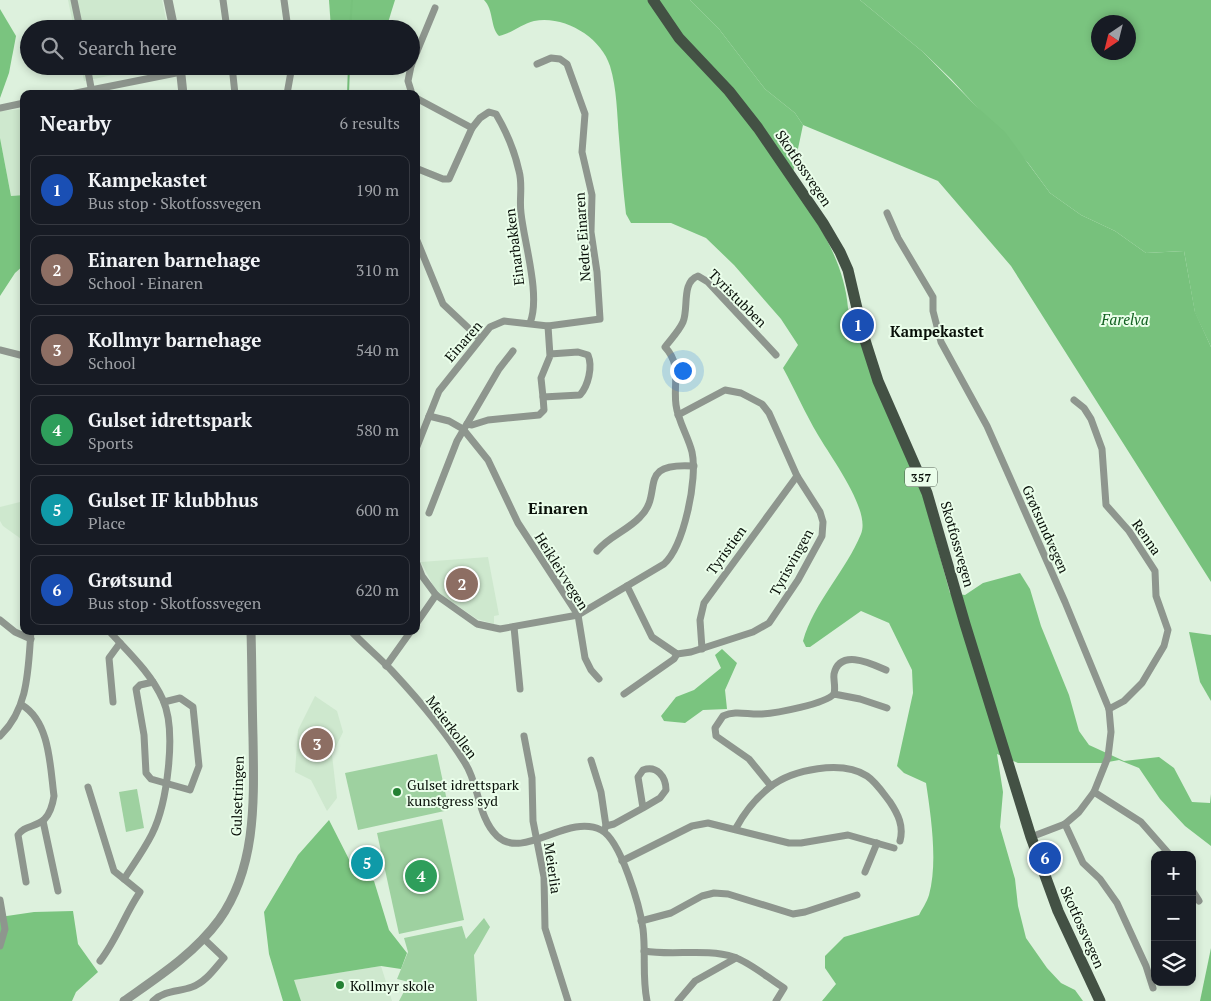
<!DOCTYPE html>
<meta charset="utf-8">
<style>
body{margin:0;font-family:"PT Serif",serif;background:#242831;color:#f1f3f6}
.controls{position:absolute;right:15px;bottom:15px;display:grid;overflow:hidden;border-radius:10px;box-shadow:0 2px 8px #0003}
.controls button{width:45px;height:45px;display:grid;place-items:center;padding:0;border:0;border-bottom:1px solid #363941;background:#171b24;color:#f1f3f6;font:25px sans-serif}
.compass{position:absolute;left:1091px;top:15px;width:45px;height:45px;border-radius:50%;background:#171b24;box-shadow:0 2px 8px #0003;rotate:215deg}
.you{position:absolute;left:682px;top:370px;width:18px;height:18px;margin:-12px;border:4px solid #fff;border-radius:50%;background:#1a73e8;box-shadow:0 0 0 8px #1a73e833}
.badge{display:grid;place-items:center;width:32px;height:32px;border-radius:50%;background:#238133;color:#fff;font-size:16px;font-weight:700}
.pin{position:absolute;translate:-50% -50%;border:2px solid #fff;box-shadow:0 1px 5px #0006}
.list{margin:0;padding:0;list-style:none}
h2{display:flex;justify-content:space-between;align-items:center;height:65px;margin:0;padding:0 20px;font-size:21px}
h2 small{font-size:16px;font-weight:400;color:#9ea1a6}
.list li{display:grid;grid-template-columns:32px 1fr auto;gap:15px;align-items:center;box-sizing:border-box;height:70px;margin:0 10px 10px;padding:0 10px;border:1px solid #363941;border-radius:10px}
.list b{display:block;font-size:19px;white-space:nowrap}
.list p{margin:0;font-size:16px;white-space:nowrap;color:#9ea1a6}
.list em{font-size:16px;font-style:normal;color:#9ea1a6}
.icon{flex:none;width:28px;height:28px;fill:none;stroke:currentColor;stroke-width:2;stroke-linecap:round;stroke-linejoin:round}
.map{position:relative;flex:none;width:1211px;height:1001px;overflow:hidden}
.search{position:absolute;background:#171b24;box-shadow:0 2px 8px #0003;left:20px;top:20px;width:400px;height:55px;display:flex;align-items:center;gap:12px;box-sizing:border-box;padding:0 18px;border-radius:28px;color:#9ea1a6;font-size:19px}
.panel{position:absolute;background:#171b24;box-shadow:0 2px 8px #0003;left:20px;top:90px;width:400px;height:545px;border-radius:10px}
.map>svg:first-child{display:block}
.built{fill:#cee8ce}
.green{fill:#9ed1a0}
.forest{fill:#7ac47f;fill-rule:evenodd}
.water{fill:#77c17c}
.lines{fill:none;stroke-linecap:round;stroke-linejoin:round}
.stream{stroke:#77c17c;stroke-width:2}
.minor{stroke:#8e968e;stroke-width:7}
.tertiary{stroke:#8e968e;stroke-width:9}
.primary{stroke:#435144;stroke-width:11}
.poi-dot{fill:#238133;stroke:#eafeea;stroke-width:2}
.labels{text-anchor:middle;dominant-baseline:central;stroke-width:4;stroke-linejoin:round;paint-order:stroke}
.shield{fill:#eafeea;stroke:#4c574c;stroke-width:1}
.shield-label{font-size:12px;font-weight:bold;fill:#080f08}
.street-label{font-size:14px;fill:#080f08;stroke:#eafeea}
.poi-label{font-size:14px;fill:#080f08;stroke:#eafeea;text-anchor:start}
.water-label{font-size:15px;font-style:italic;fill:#126121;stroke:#eafeea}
.neighbourhood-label{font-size:15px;font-weight:bold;fill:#080f08;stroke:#eafeea}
.quarter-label{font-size:16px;font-weight:bold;fill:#080f08;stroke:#eafeea}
</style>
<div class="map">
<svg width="1211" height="1001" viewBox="0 0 1211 1001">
<rect width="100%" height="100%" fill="#ddf1dd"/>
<g class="built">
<path d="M 68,0 L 162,0 L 168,29 L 74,29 Z"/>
<path d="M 81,66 L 156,66 L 84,81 Z"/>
<path d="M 24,109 L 24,195 L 11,196 L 0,138 L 0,111 Z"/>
<path d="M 24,501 L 24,541 L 3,526 L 0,521 L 0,507 Z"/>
<path d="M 488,557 L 499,615 L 494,616 L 494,624 L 477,619 L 436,591 L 421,562 Z"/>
<path d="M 315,696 L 337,711 L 343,732 L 332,755 L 337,798 L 327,811 L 311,780 L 295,772 L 298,730 Z"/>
<path d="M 381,966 L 392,1001 L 301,1001 L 293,980 Z"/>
</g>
<g class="green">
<path d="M 437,754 L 449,810 L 358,830 L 345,773 Z"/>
<path d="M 137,789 L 144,828 L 126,832 L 119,792 Z"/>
<path d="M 442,819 L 464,920 L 399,934 L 377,833 Z"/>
<path d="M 484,918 L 490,927 L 474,955 L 477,1001 L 399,1001 L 409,982 L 397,979 L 408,952 L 404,938 L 462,926 L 466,939 Z"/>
</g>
<g class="forest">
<path d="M 329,0 L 395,0 L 386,29 L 331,29 Z"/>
<path d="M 484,0 L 690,0 L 719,29 L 765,89 L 795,113 L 803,125 L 791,182 C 817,221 844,260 848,308 L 919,481 L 950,593 L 965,595 L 983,583 L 1020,573 L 1030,589 L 1041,626 L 1069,695 L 1079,731 L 1089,745 L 1124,761 L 1159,757 L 1174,768 L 1192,802 L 1210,803 L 1211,794 L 1211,846 L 1185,826 L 1160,799 L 1139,768 L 1119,760 L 1103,763 L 1018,763 L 997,754 L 1003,792 L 1000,827 L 1015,879 L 1018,906 L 1026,938 L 1047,968 L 1061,983 L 1075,990 L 1083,1001 L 822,1001 L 836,984 L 825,968 L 825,956 L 844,937 L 919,915 C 922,909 927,902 929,895 C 938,863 931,816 926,783 L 904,773 L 897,766 L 913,693 L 912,670 L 889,623 L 861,611 L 810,647 L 806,647 L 803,641 C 814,602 846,571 861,534 C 871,510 830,456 818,435 C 805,413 795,390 783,368 L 798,345 L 781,319 L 734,265 L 706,238 L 671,223 L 631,223 L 626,214 C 623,189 621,163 619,138 C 617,114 617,89 610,66 C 601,37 564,15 534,21 C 522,24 512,33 499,36 C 490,27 494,10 484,0 Z"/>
<path d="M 860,0 L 1211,0 L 1211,347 L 1195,313 L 1184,251 L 1146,253 L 1115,231 L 1081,215 L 1050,193 L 1028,163 L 951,79 L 923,52 ZM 1098,22 L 1128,22 L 1128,52 L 1098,52 Z"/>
<path d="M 0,9 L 16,36 L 9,73 L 0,98 Z"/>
<path d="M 0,138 L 11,196 L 24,195 L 24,265 L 15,273 L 0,296 Z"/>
<path d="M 1189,632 L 1211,635 L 1211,701 L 1200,682 Z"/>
<path d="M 722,649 L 737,663 L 725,690 L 727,709 L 703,710 L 685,723 L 664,721 L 661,716 L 676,697 L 694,690 L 721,668 L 715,655 Z"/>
<path d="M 329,820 L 359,879 L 374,881 L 389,930 L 407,953 L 401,969 L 381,966 L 294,980 L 301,1001 L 283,1001 L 269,954 L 264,912 L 298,855 Z"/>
<path d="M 73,911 L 78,944 L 98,972 L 76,992 L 72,1001 L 0,1001 L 0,917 L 34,912 Z"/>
</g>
<g class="water">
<path d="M 690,0 L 860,0 L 923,52 L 976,106 L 1005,132 L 1050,193 L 1081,215 L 1115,231 L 1146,253 L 1184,251 L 1195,312 L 1211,347 L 1211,582 L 1011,266 L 938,181 L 803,125 L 795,113 L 765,89 L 719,29 Z"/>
<path d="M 1211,948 L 1211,1001 L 1200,1001 Z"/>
</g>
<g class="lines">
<g class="stream">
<path d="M 350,29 L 352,0"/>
<path d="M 348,94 L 349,66"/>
</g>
<g class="minor">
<path d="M 74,0 L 80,29"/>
<path d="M 223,0 L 227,29"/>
<path d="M 284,0 L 288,29"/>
<path d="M 87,66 L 92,93"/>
<path d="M 232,66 L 235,94"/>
<path d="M 411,66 L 435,8"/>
<path d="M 411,66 L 408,81 L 412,94"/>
<path d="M 71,94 L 181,72"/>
<path d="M 287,94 L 292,66"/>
<path d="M 416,98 L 472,128"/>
<path d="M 0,108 L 24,103"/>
<path d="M 418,169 L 443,179 L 449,179 L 472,128 L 480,118 L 489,112 L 496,114 C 506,131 515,153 519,171 C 523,185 519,199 521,213 C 524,242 541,296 530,323"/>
<path d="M 887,213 L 898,238 L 933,297 L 933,311 L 941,342 L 987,426 L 1065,602 L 1109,709 L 1111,732 L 1108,757 L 1094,792 L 1079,812 L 1065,824 L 1031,837"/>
<path d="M 416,238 L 443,304 L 479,338"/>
<path d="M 548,326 L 550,356 L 541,378 L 543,397 L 580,395 C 588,386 593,367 588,355 L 578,352 L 550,354"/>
<path d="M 0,350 L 24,356"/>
<path d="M 1074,400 L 1084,408 L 1091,419 L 1102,449 L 1106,505 L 1129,531 L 1155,571 L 1156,596 L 1168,630 L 1164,646 L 1142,683 L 1124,701 L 1109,709"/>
<path d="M 429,416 L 449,421 L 463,429 L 488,460 L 518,523 L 578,615 L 585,658 L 591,670 L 599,679"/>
<path d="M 467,424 L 472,425 L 488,420 L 539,415 L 544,410 L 543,397"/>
<path d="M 416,449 L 439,391 L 490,327 L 504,321 L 548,326 L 600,319 L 597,272 L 591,232 L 592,195 L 582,152 L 585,114 L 567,64 L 560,59 L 551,58 L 537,64"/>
<path d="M 429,513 L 457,441 L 499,369 L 513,351"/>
<path d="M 597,551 C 609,536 627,531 640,517 C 665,493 634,462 694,466"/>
<path d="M 416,561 L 422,576 L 436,595 L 477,624 L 500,629 L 578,615 L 664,564 C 684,546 698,478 692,452 C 688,436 678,421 676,405 C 673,383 682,365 665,347 C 671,339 679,331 683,322 C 689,308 681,282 698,276 L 708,282 L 776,355"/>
<path d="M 627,586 L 652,637 L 677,654 L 691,652 L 753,632 L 769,623 L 798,580 L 822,536 L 823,522 L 820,512 L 797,476 L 769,413 L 762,404 L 741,393 L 725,390 L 678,415"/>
<path d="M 0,620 L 15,632 L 31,639"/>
<path d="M 416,624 L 436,595"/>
<path d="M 514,627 L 520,689"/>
<path d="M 351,631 C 364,645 379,657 392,671 C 418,699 445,730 465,763 C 479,784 478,818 497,836 C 523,861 568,813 601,830 C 621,840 640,907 643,929 C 646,953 642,977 647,1001"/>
<path d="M 702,649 L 700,620 L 704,603 L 797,476"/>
<path d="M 386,666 L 411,631"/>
<path d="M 153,682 L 140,685 L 136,689 L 144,735 L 146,773 L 151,779 L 190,790 L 199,766 L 193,707 L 180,698 L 164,702"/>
<path d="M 624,694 L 674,659 L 677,654"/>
<path d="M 834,694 C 836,686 833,680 834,674 C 840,648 872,664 886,670"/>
<path d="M 113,702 L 109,658 L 120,643"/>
<path d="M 22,705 C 50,722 50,766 54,796 C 48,834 27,820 18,835 L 26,882"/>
<path d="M 0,736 C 29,708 28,669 31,631"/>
<path d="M 524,736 L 532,778 L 533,821 L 544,877 L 545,928 L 568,1001"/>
<path d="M 591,760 L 601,792 L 606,826"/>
<path d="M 771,786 L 749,759 L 716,736 L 715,728 L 723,716 C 736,710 748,715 762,714 C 777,713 825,704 834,694 L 860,699 L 887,708"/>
<path d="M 88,787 L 114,871 L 124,879"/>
<path d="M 1094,792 L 1141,822 L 1170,855"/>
<path d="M 43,821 L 58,891"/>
<path d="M 1065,824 L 1083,863 L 1100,879 L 1117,903 L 1146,966 L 1153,988"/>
<path d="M 736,828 C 744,813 756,798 770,787 C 793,769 842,760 867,776 C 876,782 883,793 890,802 C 898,814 904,826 900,841"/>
<path d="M 604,831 L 606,826 L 614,824 L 643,808 L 638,777 L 643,770 C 657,765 666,777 666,790 L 660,798 L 643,808"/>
<path d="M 622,861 L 692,826 L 708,823 L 789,843 L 801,843 L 848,835 L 894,848"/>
<path d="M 865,872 L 877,843"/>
<path d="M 1192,890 L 1199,901"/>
<path d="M 0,900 L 5,929 L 0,946"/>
<path d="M 641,921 L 671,913 L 702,896 L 714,893 L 728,894 L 793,914 L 805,912 L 857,895"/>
<path d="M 644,951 C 673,956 705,948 734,957 C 751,963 768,978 784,988 L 776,1001"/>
<path d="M 100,961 C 117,939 125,914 140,892 L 124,879 C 133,865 144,850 152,834 C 167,804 177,731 163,700 C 151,673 129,653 109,631"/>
<path d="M 153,1001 C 165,990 178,992 192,987 C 206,982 215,968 224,958 L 203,938"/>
<path d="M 678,1001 L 695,981 L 736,958"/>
</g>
<g class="tertiary">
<path d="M 168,0 L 174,29"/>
<path d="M 180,66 L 183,94"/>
<path d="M 124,1001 C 158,977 194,954 219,920 C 257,867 254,799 253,737 C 252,702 252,667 251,631"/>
</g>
<path class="primary" d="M 653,0 L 679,38 L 729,91 L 758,128 L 823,223 L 840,252 L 848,270 L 863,334 L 878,381 L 927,493 L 965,624 L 1031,837 L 1058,911 L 1100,1001"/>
</g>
<g class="poi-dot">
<circle cx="397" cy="792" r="5"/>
<circle cx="340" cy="985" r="5"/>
</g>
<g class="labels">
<rect class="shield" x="905" y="467.5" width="32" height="19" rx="4"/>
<g class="shield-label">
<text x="921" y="477">357</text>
</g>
<g class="street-label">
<text transform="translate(804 168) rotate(56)">Skotfossvegen</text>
<text transform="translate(582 237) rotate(-94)">Nedre Einaren</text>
<text transform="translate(514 247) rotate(-97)">Einarbakken</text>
<text transform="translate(738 298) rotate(45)">Tyristubben</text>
<text transform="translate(463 341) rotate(-49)">Einaren</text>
<text transform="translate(1046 529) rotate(66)">Grøtsundvegen</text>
<text transform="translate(1147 537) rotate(55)">Renna</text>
<text transform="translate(958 544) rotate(74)">Skotfossvegen</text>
<text transform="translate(726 550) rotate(-54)">Tyristien</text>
<text transform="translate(791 562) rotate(-61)">Tyrisvingen</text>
<text transform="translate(562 571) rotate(58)">Heikleivvegen</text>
<text transform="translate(452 727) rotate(53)">Meierkollen</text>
<text transform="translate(237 796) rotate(-88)">Gulsetringen</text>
<text transform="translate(553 868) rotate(82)">Meierlia</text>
<text transform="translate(1083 927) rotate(66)">Skotfossvegen</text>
</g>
<g class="poi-label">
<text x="407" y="784">Gulset idrettspark<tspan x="407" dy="16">kunstgress syd</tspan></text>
<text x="350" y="985">Kollmyr skole</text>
</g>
<g class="water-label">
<text x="1125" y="319">Farelva</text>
</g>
<g class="neighbourhood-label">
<text x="937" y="331">Kampekastet</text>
</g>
<g class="quarter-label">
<text x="558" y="508">Einaren</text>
</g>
</g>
</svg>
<div class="controls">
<button>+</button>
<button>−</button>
<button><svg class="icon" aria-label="layers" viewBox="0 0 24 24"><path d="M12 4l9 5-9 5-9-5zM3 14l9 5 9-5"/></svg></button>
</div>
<svg class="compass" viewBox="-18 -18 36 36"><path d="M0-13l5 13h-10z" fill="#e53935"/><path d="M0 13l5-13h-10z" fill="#9ea1a6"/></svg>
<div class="you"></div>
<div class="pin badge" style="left:858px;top:325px;background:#1a4fb4">1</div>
<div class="pin badge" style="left:462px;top:584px;background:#8d6e63">2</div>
<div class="pin badge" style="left:317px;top:744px;background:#8d6e63">3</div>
<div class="pin badge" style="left:421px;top:876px;background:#2e9e5b">4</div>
<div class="pin badge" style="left:367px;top:863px;background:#0f9aa8">5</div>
<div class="pin badge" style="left:1045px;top:858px;background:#1a4fb4">6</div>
<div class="search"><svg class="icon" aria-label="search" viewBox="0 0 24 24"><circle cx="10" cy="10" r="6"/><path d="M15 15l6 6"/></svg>Search here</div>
<section class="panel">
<h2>Nearby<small>6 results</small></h2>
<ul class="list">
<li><span class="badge" style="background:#1a4fb4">1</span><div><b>Kampekastet</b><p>Bus stop · Skotfossvegen</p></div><em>190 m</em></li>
<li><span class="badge" style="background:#8d6e63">2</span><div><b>Einaren barnehage</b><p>School · Einaren</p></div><em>310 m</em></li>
<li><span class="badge" style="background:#8d6e63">3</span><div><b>Kollmyr barnehage</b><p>School</p></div><em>540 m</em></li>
<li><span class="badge" style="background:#2e9e5b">4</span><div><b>Gulset idrettspark</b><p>Sports</p></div><em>580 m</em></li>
<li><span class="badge" style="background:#0f9aa8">5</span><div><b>Gulset IF klubbhus</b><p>Place</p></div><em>600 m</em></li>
<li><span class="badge" style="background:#1a4fb4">6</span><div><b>Grøtsund</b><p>Bus stop · Skotfossvegen</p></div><em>620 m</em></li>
</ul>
</section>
</div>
